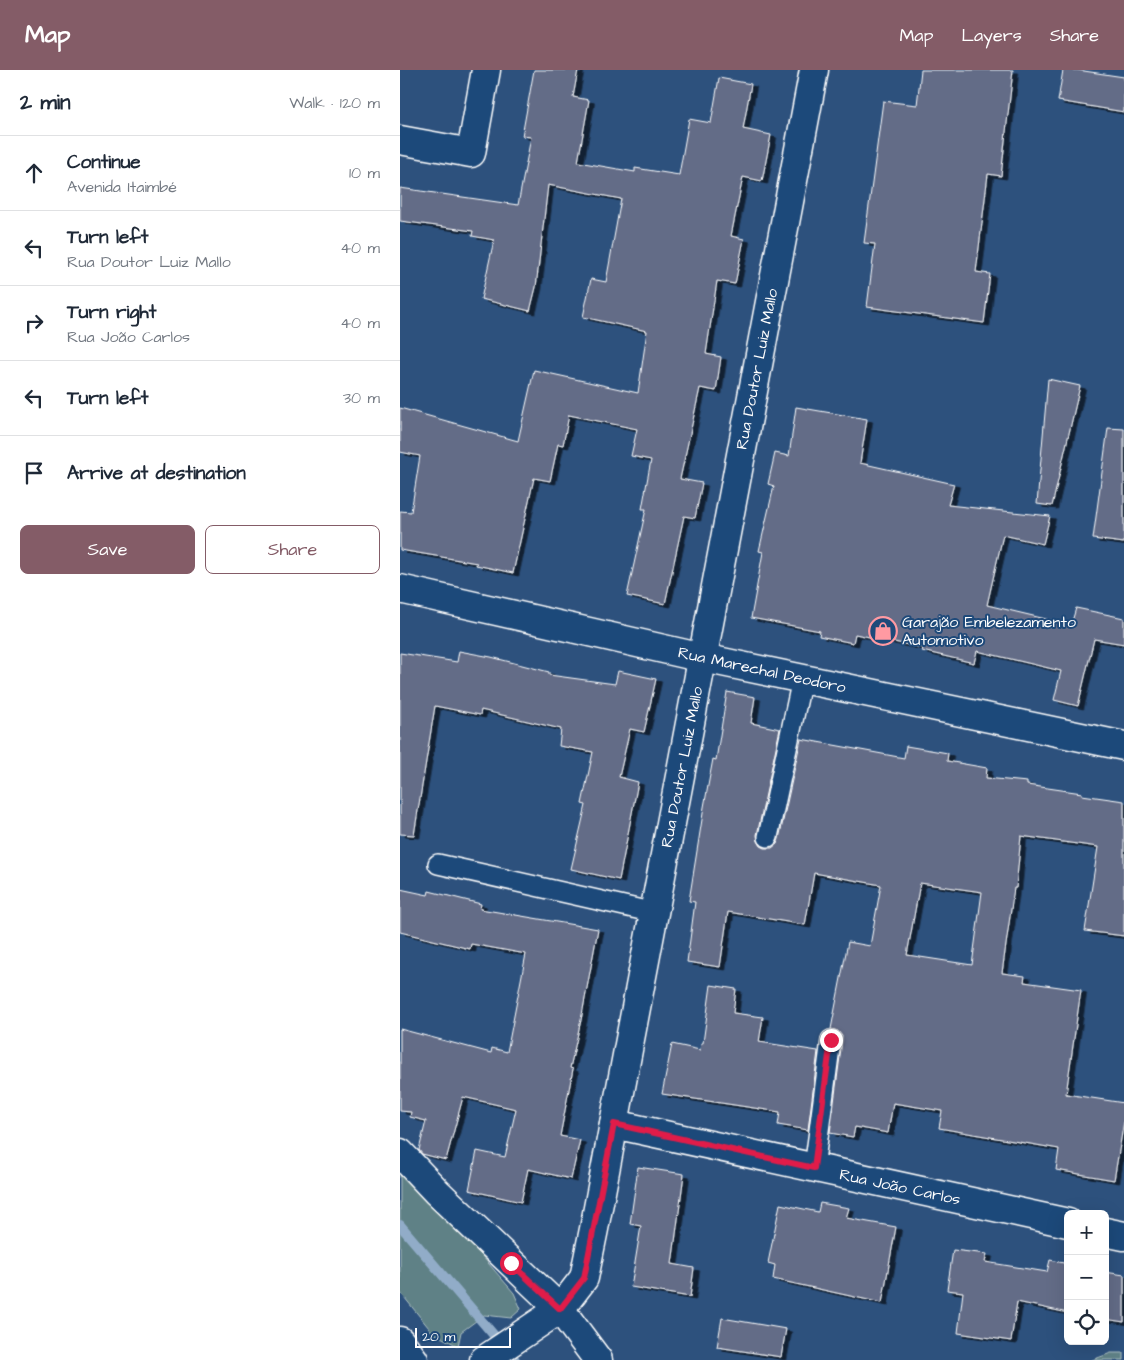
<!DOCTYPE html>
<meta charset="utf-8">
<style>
body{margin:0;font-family:"Architects Daughter",sans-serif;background:#f6f6f7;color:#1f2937}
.controls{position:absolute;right:15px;bottom:15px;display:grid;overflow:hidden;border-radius:8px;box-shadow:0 5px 20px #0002}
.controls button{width:45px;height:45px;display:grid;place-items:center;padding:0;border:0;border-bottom:1px solid #e0e1e3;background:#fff;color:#1f2937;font:25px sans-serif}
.scale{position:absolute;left:15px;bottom:12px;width:96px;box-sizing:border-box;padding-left:5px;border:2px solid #fff;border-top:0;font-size:14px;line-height:18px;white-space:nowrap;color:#fff;-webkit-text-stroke:4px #1f4a7a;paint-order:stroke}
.stop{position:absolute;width:15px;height:15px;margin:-11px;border:4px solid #e11d48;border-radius:50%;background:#fff}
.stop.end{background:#e11d48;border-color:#fff;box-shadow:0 1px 5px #0008}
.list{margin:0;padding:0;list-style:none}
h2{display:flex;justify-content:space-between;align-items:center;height:65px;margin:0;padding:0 20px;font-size:21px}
h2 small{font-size:16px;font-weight:400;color:#747a83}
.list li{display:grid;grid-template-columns:32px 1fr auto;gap:15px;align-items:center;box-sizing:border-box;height:75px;padding:0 20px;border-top:1px solid #e0e1e3}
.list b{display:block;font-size:19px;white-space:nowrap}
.list p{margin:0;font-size:16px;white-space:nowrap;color:#747a83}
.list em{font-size:16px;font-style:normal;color:#747a83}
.actions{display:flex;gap:10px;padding:15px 20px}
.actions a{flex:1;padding:11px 0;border:1px solid #845c67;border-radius:8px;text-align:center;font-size:18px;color:#845c67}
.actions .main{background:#845c67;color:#fff}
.icon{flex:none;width:28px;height:28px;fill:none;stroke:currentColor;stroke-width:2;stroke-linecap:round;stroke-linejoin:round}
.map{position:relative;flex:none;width:724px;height:1290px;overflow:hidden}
header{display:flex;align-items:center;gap:30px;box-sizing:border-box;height:70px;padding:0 25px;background:#845c67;color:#fff}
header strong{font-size:24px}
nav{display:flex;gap:28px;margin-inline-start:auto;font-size:18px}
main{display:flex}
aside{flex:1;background:#fff}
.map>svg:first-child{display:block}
.green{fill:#5e8186;stroke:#aec0c2}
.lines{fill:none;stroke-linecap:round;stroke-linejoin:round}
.stream{stroke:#91acc8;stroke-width:10}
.building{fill:#646c87;stroke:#fff;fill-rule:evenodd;filter:url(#shadow)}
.lane-casing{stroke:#fff;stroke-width:22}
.street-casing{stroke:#fff;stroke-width:31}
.secondary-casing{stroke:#fff;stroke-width:31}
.lane{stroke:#1f4a7a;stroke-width:19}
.street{stroke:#1f4a7a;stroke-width:28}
.secondary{stroke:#1f4a7a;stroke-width:28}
.route{stroke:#e11d48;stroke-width:6}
.labels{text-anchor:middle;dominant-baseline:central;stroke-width:4;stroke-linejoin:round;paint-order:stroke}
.street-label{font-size:16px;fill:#fff;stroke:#1f4a7a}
.poi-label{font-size:16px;fill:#fff;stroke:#1f4a7a;text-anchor:start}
</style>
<header>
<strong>Map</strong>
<nav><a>Map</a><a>Layers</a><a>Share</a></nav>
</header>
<main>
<aside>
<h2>2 min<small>Walk · 120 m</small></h2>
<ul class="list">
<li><svg class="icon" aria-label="ahead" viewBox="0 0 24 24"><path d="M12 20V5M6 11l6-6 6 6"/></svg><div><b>Continue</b><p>Avenida Itaimbé</p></div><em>10 m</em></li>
<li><svg class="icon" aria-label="left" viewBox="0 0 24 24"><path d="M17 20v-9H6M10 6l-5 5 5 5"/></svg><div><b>Turn left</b><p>Rua Doutor Luiz Mallo</p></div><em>40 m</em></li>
<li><svg class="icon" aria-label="right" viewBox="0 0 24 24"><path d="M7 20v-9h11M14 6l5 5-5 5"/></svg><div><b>Turn right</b><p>Rua João Carlos</p></div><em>40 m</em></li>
<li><svg class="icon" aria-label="left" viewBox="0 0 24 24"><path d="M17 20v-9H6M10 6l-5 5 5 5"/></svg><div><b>Turn left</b></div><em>30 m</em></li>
<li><svg class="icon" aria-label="arrive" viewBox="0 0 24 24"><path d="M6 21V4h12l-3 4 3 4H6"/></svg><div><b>Arrive at destination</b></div></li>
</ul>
<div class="actions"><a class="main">Save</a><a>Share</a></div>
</aside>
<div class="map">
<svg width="724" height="1290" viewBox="0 0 724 1290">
<defs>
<filter id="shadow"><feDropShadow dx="5.5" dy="3" stdDeviation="0" flood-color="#0009"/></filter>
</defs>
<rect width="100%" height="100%" fill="#2d517d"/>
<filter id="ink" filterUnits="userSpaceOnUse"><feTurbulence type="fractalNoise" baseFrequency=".02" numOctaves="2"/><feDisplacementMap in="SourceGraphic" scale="10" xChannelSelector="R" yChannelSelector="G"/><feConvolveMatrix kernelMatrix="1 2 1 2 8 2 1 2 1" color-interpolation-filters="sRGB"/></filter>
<g filter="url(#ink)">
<g class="green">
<path d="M 0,1097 L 24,1119 L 114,1223 L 121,1239 L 111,1248 L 84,1245 L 61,1262 L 58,1276 L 33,1263 L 0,1222 Z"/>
<path d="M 711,1283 L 724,1283 L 724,1290 L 692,1290 Z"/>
</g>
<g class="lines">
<path class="stream" d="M 0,1155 L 115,1290"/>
</g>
<g class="building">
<path d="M 134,0 L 178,0 L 173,27 L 189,30 L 178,92 L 235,102 L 235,98 L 279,105 L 289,49 L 311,53 L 319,8 L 351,14 L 343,59 L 371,65 L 362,111 L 343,107 L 331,166 L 344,169 L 335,214 L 317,211 L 306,284 L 321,287 L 316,321 L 300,318 L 280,409 L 302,413 L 295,448 L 284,446 L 265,534 L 227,526 L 246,439 L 242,439 L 251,390 L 231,386 L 237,359 L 169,345 L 163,375 L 158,374 L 150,411 L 134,408 L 113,503 L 76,495 L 77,493 L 0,480 L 0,441 L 11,442 L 20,386 L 0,382 L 0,338 L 118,371 L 134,300 L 238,323 L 247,261 L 183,247 L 191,209 L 206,212 L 221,129 L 148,115 L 136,217 L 130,241 L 81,229 L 94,170 L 72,166 L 73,161 L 0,151 L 0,118 L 118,135 L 131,67 L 122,66 Z"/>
<path d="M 521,0 L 613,0 L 601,106 L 588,104 L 576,202 L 590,204 L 584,253 L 467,237 L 475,174 L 464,173 L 483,31 L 517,35 Z"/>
<path d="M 663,0 L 677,0 L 724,7 L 724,42 L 658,31 Z"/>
<path d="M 648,309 L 680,316 L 652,436 L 637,434 Z"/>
<path d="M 396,337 L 467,349 L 460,393 L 554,414 L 548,435 L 650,446 L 643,474 L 603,465 L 587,535 L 671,555 L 676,538 L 724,548 L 724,574 L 694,569 L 678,636 L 654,630 L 661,601 L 577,581 L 574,593 L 522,581 L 523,578 L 455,564 L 453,573 L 419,566 L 420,561 L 351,548 L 363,482 L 359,481 L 374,416 L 368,414 L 375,383 L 389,386 Z"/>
<path d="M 708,358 L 724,359 L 724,473 L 693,469 Z"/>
<path d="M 59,581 L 91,587 L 149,602 L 149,605 L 215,614 L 218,601 L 256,609 L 244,662 L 230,659 L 219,707 L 238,712 L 219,810 L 171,799 L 186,735 L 182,734 L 193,682 L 159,676 L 161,659 L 81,640 L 80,645 L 35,636 L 14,765 L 0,764 L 0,583 L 57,592 Z"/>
<path d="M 327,622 L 355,627 L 351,653 L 380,659 L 357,765 L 358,771 L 361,776 L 365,778 L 372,778 L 377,774 L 379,769 L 401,669 L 504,688 L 506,676 L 548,683 L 547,691 L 587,698 L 586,708 L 627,712 L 627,715 L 682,723 L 682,725 L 724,731 L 724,866 L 685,861 L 698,777 L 621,766 L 616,818 L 614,818 L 602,903 L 625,906 L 624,912 L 681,920 L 666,1024 L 724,1033 L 724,1051 L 714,1110 L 656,1100 L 659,1079 L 539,1058 L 542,1041 L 493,1033 L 488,1063 L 455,1057 L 453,1067 L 430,1063 L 442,971 L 442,966 L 438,961 L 431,959 L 448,872 L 470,876 L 481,815 L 414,803 L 405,855 L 328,842 L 320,897 L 287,892 L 295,832 L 289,831 L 304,737 L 313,689 L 316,690 ZM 520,813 L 582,822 L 572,895 L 507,885 Z"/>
<path d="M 0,819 L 28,825 L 29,821 L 81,834 L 80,839 L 198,859 L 181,950 L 170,998 L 173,999 L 160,1066 L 180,1070 L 171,1109 L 128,1099 L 121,1132 L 69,1120 L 77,1081 L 105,1087 L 116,1039 L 63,1027 L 46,1090 L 22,1084 L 19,1080 L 26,1051 L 10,1047 L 11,1042 L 0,1041 L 0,959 L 91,983 L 92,978 L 107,982 L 126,884 L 71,874 L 70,879 L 0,862 Z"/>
<path d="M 311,915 L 336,919 L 333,943 L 363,947 L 359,972 L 418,981 L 408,1060 L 378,1055 L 380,1042 L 262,1024 L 272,974 L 300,980 L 301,973 L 303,973 Z"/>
<path d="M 238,1097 L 284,1104 L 272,1194 L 294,1198 L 290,1227 L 231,1217 L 241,1156 L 230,1154 Z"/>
<path d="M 420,1133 L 449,1138 L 446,1148 L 496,1157 L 482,1233 L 373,1209 L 375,1195 L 368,1193 L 380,1134 L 418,1142 Z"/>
<path d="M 553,1180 L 587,1184 L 585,1192 L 647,1202 L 650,1190 L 668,1194 L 668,1243 L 617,1232 L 611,1271 L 558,1263 L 563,1222 L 547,1220 Z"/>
<path d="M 705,1202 L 724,1205 L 724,1252 L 705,1249 Z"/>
<path d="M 322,1248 L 386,1259 L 381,1287 L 317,1277 Z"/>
</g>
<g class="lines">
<defs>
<g id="lane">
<path d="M 368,767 L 402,609"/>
<path d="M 38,794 L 255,843"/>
<path d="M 414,1098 L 431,970"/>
</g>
<g id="street">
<path d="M 0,70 L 71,83 L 86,0"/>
<path d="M 214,1054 L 668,1153"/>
<path d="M 0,1083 L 37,1122 L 160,1239 L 184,1208 L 194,1159 L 414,0"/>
<path d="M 705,1162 L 724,1166"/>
<path d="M 0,1271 L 14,1290"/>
</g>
<g id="secondary">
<path d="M 0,519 L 303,588 L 724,676"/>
<path d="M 84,1290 L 160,1239 L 198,1290"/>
</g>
</defs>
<use href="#lane" class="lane-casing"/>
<use href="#street" class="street-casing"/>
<use href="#secondary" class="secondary-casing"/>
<use href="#lane" class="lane"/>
<use href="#street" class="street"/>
<use href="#secondary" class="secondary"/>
</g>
</g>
<g class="lines" filter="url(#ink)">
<path class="route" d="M 111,1193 L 160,1239 L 184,1208 L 214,1054 L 414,1098 L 431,970"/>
</g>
<defs>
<symbol id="shop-ring" viewBox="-11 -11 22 22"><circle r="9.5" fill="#1f4a7a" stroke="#ff9aa2" stroke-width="1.5"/><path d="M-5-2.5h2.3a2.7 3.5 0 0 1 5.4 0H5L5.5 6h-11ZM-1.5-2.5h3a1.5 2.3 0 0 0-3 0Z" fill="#ff9aa2"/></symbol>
</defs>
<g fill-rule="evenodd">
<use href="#shop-ring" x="467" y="545" width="32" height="32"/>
</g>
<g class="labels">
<g class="street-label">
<text transform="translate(357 299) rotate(-79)">Rua Doutor Luiz Mallo</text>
<text transform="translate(362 600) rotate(12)">Rua Marechal Deodoro</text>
<text transform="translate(282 697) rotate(-79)">Rua Doutor Luiz Mallo</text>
<text transform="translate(500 1117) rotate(12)">Rua João Carlos</text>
</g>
<g class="poi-label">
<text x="502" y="552">Garajão Embelezamento<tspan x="502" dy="18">Automotivo</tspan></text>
</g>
</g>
</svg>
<div class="controls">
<button>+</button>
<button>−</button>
<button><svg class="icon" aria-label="locate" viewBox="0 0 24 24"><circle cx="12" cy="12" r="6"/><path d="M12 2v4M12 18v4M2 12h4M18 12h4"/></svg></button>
</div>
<div class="scale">20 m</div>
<div class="stop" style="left:111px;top:1193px"></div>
<div class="stop end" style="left:431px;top:970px"></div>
</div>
</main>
